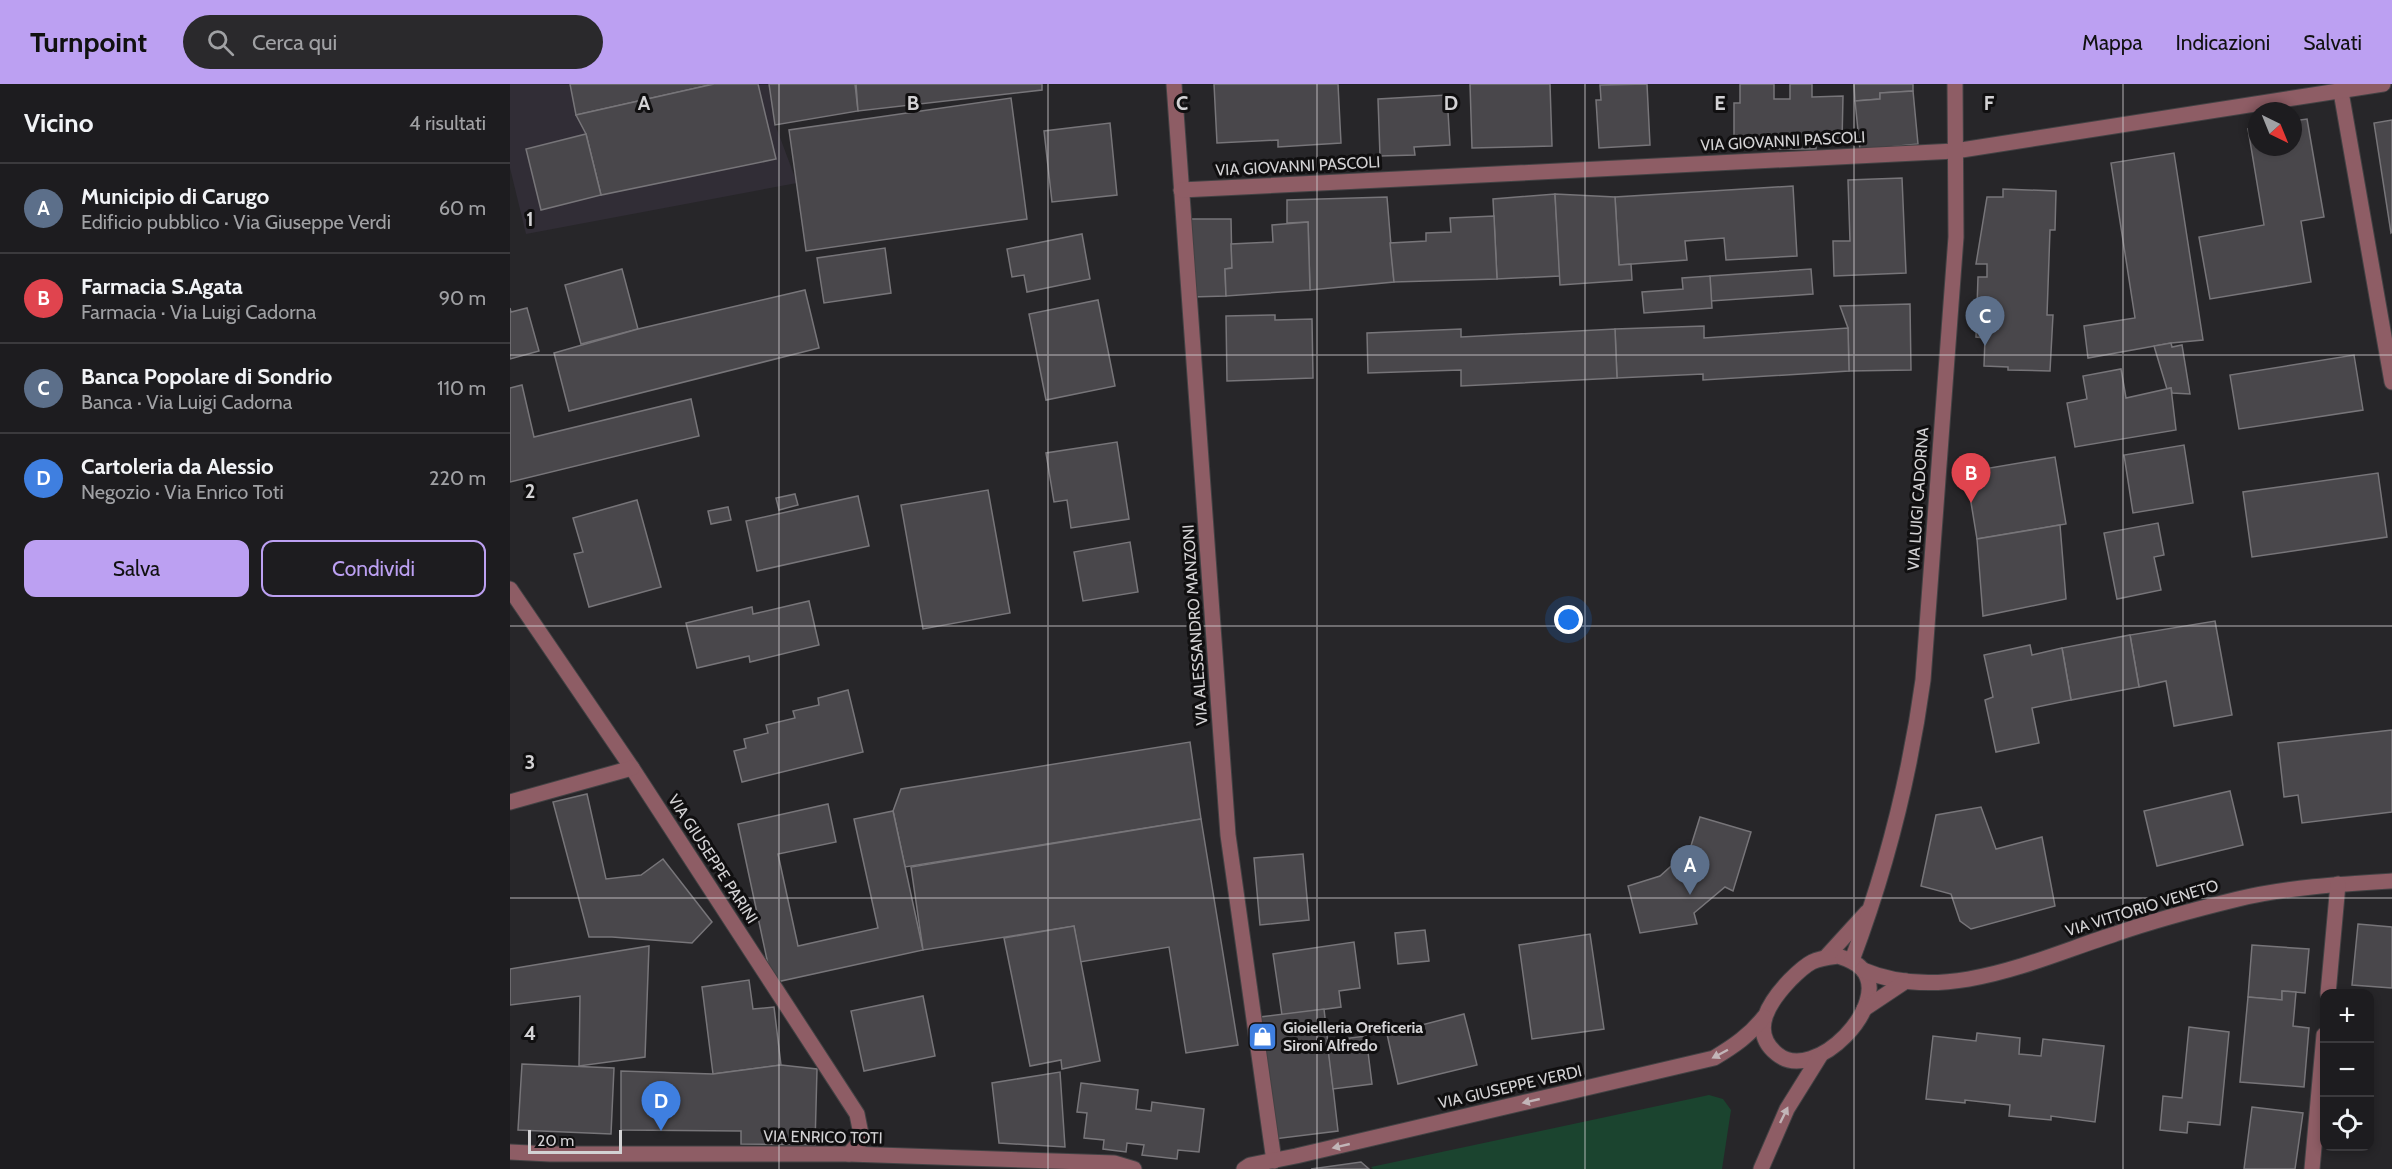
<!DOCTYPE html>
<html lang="it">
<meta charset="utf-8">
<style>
body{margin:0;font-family:Cabin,sans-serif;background:#2a292c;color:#f1f3f6}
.controls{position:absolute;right:18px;bottom:18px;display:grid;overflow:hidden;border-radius:12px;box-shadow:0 3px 9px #0003}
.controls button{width:54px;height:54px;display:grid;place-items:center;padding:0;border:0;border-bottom:2px solid #3b3a3d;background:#1d1c1f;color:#f1f3f6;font:30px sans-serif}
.compass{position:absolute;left:1738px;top:18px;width:54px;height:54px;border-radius:50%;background:#1d1c1f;box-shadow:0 3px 9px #0003;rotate:137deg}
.scale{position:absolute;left:18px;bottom:15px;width:94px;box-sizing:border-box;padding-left:6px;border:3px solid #d3d2d4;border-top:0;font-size:16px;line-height:21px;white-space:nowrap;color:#d3d2d4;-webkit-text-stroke:4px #100f10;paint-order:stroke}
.you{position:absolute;left:1059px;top:536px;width:21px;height:21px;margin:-15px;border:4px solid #fff;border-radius:50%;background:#1a73e8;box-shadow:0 0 0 9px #1a73e833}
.badge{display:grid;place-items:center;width:39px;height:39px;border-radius:50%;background:#bca0f2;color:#fff;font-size:20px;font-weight:700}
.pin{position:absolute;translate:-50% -50px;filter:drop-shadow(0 2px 3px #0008)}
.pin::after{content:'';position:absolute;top:32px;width:21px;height:18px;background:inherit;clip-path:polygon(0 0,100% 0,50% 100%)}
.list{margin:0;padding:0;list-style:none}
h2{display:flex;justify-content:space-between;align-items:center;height:78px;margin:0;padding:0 24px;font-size:26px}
h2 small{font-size:20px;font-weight:400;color:#a0a1a4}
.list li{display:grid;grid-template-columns:39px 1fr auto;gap:18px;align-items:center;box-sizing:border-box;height:90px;padding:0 24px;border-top:2px solid #3b3a3d}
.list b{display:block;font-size:22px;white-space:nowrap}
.list p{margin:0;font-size:20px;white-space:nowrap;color:#a0a1a4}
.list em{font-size:20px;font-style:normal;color:#a0a1a4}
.actions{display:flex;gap:12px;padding:18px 24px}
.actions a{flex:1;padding:14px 0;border:2px solid #bca0f2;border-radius:12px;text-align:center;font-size:21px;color:#bca0f2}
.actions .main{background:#bca0f2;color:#111}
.icon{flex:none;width:33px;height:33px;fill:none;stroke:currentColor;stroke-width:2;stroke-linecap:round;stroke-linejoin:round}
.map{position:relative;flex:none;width:1882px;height:1085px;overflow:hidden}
header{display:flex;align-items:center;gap:36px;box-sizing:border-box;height:84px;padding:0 30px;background:#bca0f2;color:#111}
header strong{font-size:28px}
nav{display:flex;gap:33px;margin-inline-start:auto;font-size:21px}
.search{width:420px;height:54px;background:#2a292c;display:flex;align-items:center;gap:15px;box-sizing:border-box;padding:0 21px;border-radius:33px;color:#a0a1a4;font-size:22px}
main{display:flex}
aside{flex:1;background:#1d1c1f}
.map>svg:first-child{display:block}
.built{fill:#312d36}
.green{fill:#1b442f}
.building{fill:#49474b;stroke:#777579;stroke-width:1.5}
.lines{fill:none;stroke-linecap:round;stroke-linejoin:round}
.minor-casing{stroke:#434244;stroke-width:17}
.minor{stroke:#8e5d65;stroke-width:15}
.oneway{fill:#c2b5b8}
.grid{fill:none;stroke:#d3d2d4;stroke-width:1.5;stroke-opacity:0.55}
.labels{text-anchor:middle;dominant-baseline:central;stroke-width:6;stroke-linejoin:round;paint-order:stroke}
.street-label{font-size:16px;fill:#d3d2d4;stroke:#100f10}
.poi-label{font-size:16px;font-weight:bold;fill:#d3d2d4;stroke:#100f10;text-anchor:start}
.grid-label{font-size:20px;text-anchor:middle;font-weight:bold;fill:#d3d2d4;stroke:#100f10;stroke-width:6;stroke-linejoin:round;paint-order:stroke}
</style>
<header>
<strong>Turnpoint</strong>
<div class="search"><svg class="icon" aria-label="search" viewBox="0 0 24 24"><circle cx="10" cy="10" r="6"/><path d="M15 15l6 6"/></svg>Cerca qui</div>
<nav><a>Mappa</a><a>Indicazioni</a><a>Salvati</a></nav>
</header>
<main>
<aside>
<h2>Vicino<small>4 risultati</small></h2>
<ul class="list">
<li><span class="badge" style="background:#5c6f8a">A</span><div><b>Municipio di Carugo</b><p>Edificio pubblico · Via Giuseppe Verdi</p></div><em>60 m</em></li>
<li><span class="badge" style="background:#e0444e">B</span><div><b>Farmacia S.Agata</b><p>Farmacia · Via Luigi Cadorna</p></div><em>90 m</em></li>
<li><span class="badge" style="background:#5c6f8a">C</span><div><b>Banca Popolare di Sondrio</b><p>Banca · Via Luigi Cadorna</p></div><em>110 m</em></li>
<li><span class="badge" style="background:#3f7fe0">D</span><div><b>Cartoleria da Alessio</b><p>Negozio · Via Enrico Toti</p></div><em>220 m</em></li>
</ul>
<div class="actions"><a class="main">Salva</a><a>Condividi</a></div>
</aside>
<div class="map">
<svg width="1882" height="1085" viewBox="0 0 1882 1085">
<rect width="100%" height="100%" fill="#272629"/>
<path class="built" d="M 0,0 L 532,0 L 532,6 L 348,27 L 265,40 L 287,99 L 16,150 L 0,84 Z"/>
<path class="green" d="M 1199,1011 L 1213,1015 L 1221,1026 L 1212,1085 L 863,1085 L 861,1083 Z"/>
<g class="building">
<path d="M 60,0 L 204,0 L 66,31 Z"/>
<path d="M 204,0 L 248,0 L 266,75 L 91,111 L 76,50 L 66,31 Z"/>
<path d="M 259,0 L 345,0 L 348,27 L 265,41 Z"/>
<path d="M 346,0 L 532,0 L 532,6 L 348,27 Z"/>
<path d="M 704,0 L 828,0 L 831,59 L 768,63 L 768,56 L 707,59 Z"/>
<path d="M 960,0 L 1040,0 L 1042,62 L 962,64 Z"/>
<path d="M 1137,0 L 1140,61 L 1089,64 L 1086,16 L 1091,16 L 1090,1 Z"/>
<path d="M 1230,0 L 1264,0 L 1264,15 L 1280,15 L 1280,0 L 1302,0 L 1302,13 L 1333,12 L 1332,58 L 1306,58 L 1306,65 L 1252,65 L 1252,62 L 1224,62 L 1224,19 L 1230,19 Z"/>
<path d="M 1344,0 L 1403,0 L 1403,7 L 1370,9 L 1370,15 L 1345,17 Z"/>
<path d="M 1403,7 L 1408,60 L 1350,66 L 1345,17 L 1370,15 L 1370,9 Z"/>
<path d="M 937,11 L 940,61 L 904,63 L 905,71 L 870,72 L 868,15 Z"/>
<path d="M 501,14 L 517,135 L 296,167 L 279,46 Z"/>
<path d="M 1797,35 L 1814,133 L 1791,137 L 1801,198 L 1700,215 L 1689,153 L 1754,141 L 1738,45 L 1747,44 L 1747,63 L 1783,63 L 1783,37 Z"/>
<path d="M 1882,36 L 1882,148 L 1881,149 L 1864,39 Z"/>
<path d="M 600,39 L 607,111 L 542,118 L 534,47 Z"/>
<path d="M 76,50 L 91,111 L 31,126 L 16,65 Z"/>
<path d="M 1664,69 L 1693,256 L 1661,259 L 1578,274 L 1574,242 L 1625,234 L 1601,79 Z"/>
<path d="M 1392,94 L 1396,189 L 1324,192 L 1323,157 L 1340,157 L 1338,96 Z"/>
<path d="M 1283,102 L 1287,172 L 1216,176 L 1214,154 L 1175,157 L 1177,176 L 1109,181 L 1105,113 Z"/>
<path d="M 1493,105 L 1546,107 L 1545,146 L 1540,146 L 1537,231 L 1543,231 L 1540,287 L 1498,286 L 1498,283 L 1474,282 L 1475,254 L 1466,253 L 1468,193 L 1477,193 L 1477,180 L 1466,180 L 1477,113 L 1493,113 Z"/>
<path d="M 1045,110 L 1050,192 L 987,195 L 983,115 Z"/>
<path d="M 1045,110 L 1105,113 L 1109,181 L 1121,180 L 1122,196 L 1050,201 Z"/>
<path d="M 877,113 L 884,198 L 800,206 L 798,138 L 777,139 L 777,116 Z"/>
<path d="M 984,132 L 987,195 L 884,198 L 880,159 L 916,157 L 916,149 L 941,148 L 940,134 Z"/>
<path d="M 680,135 L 721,135 L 722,184 L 715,185 L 716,212 L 681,213 Z"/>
<path d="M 798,138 L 800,206 L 716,212 L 715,185 L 722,184 L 721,160 L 763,158 L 762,141 Z"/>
<path d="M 572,150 L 580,195 L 517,208 L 514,191 L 502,193 L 497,165 Z"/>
<path d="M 375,164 L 381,209 L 314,219 L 307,174 Z"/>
<path d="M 112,185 L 128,245 L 71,260 L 55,201 Z"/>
<path d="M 1301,185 L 1303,210 L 1201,217 L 1200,192 Z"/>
<path d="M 1200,192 L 1202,224 L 1134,229 L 1132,208 L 1173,205 L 1172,194 Z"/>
<path d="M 295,206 L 309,264 L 59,327 L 44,269 L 128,245 Z"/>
<path d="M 588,216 L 605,302 L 536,316 L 519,230 Z"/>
<path d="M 1400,220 L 1401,286 L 1339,287 L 1338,244 L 1330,222 Z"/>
<path d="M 0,224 L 1,228 L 17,224 L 29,267 L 0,275 Z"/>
<path d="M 765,231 L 765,236 L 802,235 L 803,294 L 717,297 L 716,232 Z"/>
<path d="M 1194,242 L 1194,254 L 1338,244 L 1339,287 L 1193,296 L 1193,290 L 1107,294 L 1105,245 Z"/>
<path d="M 951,245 L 951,253 L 1105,245 L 1107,294 L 951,302 L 951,286 L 858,289 L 857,249 Z"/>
<path d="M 1661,259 L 1662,263 L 1672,261 L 1680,310 L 1662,309 L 1661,304 L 1657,305 L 1644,262 Z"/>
<path d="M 1844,271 L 1853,326 L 1729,345 L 1720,291 Z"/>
<path d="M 1611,285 L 1616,314 L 1661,304 L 1666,346 L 1565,363 L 1557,319 L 1577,315 L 1573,292 Z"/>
<path d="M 12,301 L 24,353 L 181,315 L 189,352 L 0,398 L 0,304 Z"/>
<path d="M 607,358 L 619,435 L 561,444 L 557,416 L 544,418 L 536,369 Z"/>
<path d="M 1674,361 L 1683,419 L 1623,429 L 1614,371 Z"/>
<path d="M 1545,373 L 1556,440 L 1467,455 L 1456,388 Z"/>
<path d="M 1868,389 L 1877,453 L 1742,473 L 1733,408 Z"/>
<path d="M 478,406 L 500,529 L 413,545 L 391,421 Z"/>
<path d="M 285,410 L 288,421 L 269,426 L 266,414 Z"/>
<path d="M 348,412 L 359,462 L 247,487 L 236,437 Z"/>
<path d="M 127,416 L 151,503 L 79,523 L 64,470 L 73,468 L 63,434 Z"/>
<path d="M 218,423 L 221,436 L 201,440 L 198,427 Z"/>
<path d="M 1648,439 L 1654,471 L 1644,473 L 1651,506 L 1607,515 L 1594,449 Z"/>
<path d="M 1550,441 L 1556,515 L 1473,532 L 1467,455 Z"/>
<path d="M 620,458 L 628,508 L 573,517 L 564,468 Z"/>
<path d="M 299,517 L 309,561 L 240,578 L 239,572 L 187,584 L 176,539 L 242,523 L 243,530 Z"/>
<path d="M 1705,537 L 1722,631 L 1664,642 L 1656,597 L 1629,603 L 1620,551 Z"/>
<path d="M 1620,551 L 1629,603 L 1561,616 L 1552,564 Z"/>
<path d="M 1520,561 L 1522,571 L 1552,564 L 1561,616 L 1522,624 L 1529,659 L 1486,668 L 1475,616 L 1483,613 L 1474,571 Z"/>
<path d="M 338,606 L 353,668 L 232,698 L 224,667 L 236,664 L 234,655 L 258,649 L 256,641 L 285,634 L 283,627 L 309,621 L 308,614 Z"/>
<path d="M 1882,646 L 1882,728 L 1792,739 L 1788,711 L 1774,713 L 1768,659 Z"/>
<path d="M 680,658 L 691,735 L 395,783 L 383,727 L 391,705 Z"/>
<path d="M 1720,707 L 1733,761 L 1647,782 L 1634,727 Z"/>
<path d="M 77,710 L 96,795 L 131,791 L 153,775 L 202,838 L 182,859 L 102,853 L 79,853 L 43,718 Z"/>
<path d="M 318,720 L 326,758 L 268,770 L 288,862 L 368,844 L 344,735 L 383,727 L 413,866 L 262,899 L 228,740 Z"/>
<path d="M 1471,723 L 1486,765 L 1532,753 L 1545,822 L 1461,845 L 1450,837 L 1441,810 L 1411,802 L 1426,731 Z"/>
<path d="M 1190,733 L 1241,748 L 1223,807 L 1215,803 L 1184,829 L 1187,840 L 1130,849 L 1118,802 L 1150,792 L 1180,765 Z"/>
<path d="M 691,735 L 728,961 L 676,969 L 659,863 L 570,878 L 564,842 L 413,866 L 401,783 Z"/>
<path d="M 793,770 L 799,836 L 750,841 L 744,774 Z"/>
<path d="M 1848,840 L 1882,843 L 1882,904 L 1842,901 Z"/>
<path d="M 564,842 L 590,977 L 552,985 L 551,976 L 520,982 L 494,854 Z"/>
<path d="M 915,846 L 919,877 L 888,880 L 885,849 Z"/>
<path d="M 1080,850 L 1094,945 L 1022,955 L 1009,861 Z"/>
<path d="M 844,858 L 850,904 L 829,907 L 831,923 L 772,931 L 763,870 Z"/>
<path d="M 1742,861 L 1799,865 L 1795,909 L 1772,907 L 1772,916 L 1738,913 Z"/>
<path d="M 139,862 L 135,973 L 69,982 L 70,912 L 0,921 L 0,885 Z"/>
<path d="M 239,896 L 243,925 L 264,923 L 271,981 L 203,990 L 192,903 Z"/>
<path d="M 1772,907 L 1786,908 L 1783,942 L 1799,944 L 1794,1003 L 1730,998 L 1738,913 L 1772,916 Z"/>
<path d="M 413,912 L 425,972 L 354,987 L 341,927 Z"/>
<path d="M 814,925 L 828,1047 L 764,1055 L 750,933 Z"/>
<path d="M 954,930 L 967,981 L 888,1000 L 877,950 Z"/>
<path d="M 1679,943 L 1719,948 L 1710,1041 L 1678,1038 L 1677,1049 L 1650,1046 L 1653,1012 L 1672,1014 Z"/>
<path d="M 1467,949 L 1510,954 L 1509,970 L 1531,972 L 1533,955 L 1594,962 L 1585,1038 L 1541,1032 L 1541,1036 L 1499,1032 L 1500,1021 L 1455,1016 L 1455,1019 L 1416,1015 L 1423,952 L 1466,957 Z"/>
<path d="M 856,952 L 862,1000 L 823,1005 L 817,957 Z"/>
<path d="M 12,980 L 104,984 L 101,1050 L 8,1046 Z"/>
<path d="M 271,981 L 307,985 L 305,1061 L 231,1060 L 231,1047 L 111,1046 L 111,987 L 203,990 Z"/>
<path d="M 550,988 L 555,1063 L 489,1059 L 482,999 Z"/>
<path d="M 571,999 L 628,1006 L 626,1025 L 641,1027 L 642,1018 L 694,1025 L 689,1068 L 668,1066 L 667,1075 L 632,1071 L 634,1061 L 617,1059 L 616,1068 L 593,1065 L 594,1056 L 574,1054 L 577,1029 L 567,1028 Z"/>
<path d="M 1742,1023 L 1793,1029 L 1785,1085 L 1734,1085 Z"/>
<path d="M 851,1078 L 859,1085 L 801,1085 Z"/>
</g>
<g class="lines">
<defs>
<g id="minor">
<path d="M 664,0 L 718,751 L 764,1077"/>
<path d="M 1831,8 L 1882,298"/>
<path d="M 671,106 L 1445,67 L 1873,0"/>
<path d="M 0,505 L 122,684 L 347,1030 L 352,1055 L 339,1070"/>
<path d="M 0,718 L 122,684"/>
<path d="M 1328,872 C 1337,875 1346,878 1352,885 C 1383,919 1305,1001 1267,970 C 1238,947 1261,916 1280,896 C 1287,889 1294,882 1302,878 C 1310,874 1320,873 1328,872 Z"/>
<path d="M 1316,873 L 1357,828"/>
<path d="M 1342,876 C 1376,786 1400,691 1413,596 L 1446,153 L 1445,0"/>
<path d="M 1353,886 C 1435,921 1527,875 1605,850 C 1645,836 1687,825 1728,815 C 1778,803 1831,800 1882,797"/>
<path d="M 1818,910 L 1828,800"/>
<path d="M 1354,925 L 1396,897"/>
<path d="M 0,1068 L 40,1070 L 339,1070 L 604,1079 L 624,1085"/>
<path d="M 734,1085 L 740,1081 L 786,1072 L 1204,974 C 1224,962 1240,951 1254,933"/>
<path d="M 1251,1085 L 1277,1025 L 1310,972"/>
<path d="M 1802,1085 L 1814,951"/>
</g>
</defs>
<use href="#minor" class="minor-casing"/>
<use href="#minor" class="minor"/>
</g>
<defs><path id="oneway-solid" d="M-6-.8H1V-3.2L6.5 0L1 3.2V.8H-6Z" transform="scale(1.5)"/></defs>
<g class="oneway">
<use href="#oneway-solid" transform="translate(1210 970) rotate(152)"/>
<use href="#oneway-solid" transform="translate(1021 1017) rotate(167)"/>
<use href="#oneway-solid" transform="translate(1274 1031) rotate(-64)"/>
<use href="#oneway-solid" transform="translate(831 1062) rotate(167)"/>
</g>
<path class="grid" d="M 269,0 L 269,1085M 538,0 L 538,1085M 807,0 L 807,1085M 1075,0 L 1075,1085M 1344,0 L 1344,1085M 1613,0 L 1613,1085M 0,271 L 1882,271M 0,542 L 1882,542M 0,814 L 1882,814"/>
<defs>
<symbol id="shop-square" viewBox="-11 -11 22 22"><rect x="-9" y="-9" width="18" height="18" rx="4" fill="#3f7fe0" stroke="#100f10"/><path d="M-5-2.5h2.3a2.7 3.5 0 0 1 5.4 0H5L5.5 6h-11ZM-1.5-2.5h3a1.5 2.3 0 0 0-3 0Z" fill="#fff"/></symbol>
</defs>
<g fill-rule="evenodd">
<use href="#shop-square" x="736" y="936" width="33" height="33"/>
</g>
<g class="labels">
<g class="street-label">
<text transform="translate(1273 57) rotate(-3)">VIA GIOVANNI PASCOLI</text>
<text transform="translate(788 82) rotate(-3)">VIA GIOVANNI PASCOLI</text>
<text transform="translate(1408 415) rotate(-86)">VIA LUIGI CADORNA</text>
<text transform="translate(685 541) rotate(-94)">VIA ALESSANDRO MANZONI</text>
<text transform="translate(203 775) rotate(57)">VIA GIUSEPPE PARINI</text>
<text transform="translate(1632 824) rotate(-17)">VIA VITTORIO VENETO</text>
<text transform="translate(1000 1003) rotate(-13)">VIA GIUSEPPE VERDI</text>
<text transform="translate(313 1053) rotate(1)">VIA ENRICO TOTI</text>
</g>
<g class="poi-label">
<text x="773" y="943">Gioielleria Oreficeria<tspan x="773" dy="18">Sironi Alfredo</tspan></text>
</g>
</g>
<g class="grid-label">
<text x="134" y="26">A</text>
<text x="403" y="26">B</text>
<text x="672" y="26">C</text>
<text x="941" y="26">D</text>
<text x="1210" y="26">E</text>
<text x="1479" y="26">F</text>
<text x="20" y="142">1</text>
<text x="20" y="414">2</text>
<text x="20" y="685">3</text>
<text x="20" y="956">4</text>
</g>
</svg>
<div class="controls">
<button>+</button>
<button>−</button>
<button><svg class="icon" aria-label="locate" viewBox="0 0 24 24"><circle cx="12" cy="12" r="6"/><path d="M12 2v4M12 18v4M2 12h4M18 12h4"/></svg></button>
</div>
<svg class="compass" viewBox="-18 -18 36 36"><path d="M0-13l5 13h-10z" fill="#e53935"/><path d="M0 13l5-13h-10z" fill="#a0a1a4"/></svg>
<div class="scale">20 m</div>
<div class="you"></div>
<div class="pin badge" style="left:1180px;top:811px;background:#5c6f8a">A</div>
<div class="pin badge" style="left:1461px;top:419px;background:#e0444e">B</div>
<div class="pin badge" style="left:1475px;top:262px;background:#5c6f8a">C</div>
<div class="pin badge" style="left:151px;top:1047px;background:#3f7fe0">D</div>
</div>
</main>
